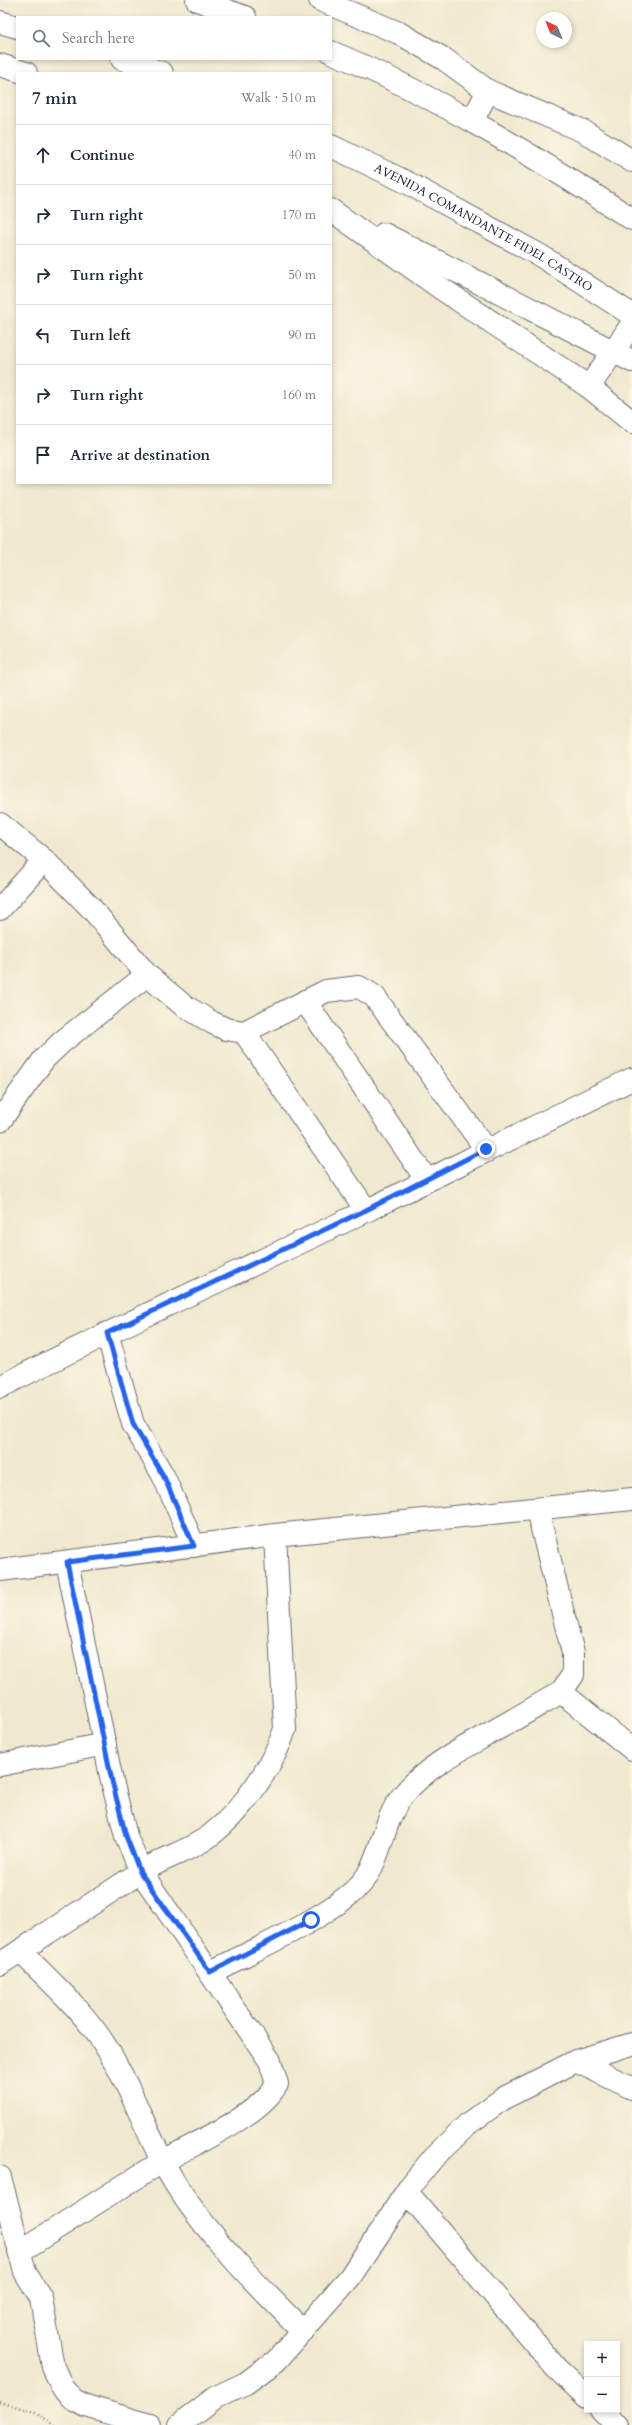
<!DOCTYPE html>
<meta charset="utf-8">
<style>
body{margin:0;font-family:Cardo,serif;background:#f2f2f3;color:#1f2937}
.controls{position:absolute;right:12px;bottom:12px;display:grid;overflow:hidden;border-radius:0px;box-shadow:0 2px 6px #0003}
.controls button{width:36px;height:36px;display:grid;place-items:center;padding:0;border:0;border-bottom:1px solid #e0e1e3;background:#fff;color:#1f2937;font:20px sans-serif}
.compass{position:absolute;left:536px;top:12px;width:36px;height:36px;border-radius:50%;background:#fff;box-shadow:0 2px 6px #0003;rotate:317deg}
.stop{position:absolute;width:12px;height:12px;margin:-9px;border:3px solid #2563eb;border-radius:50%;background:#fff}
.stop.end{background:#2563eb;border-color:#fff;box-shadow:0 1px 4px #0008}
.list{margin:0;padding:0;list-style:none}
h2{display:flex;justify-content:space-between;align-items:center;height:52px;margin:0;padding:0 16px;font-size:17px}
h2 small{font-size:13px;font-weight:400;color:#747a83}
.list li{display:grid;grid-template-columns:26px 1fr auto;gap:12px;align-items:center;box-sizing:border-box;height:60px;padding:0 16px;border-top:1px solid #e0e1e3}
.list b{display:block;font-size:15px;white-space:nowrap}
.list em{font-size:13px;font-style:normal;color:#747a83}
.icon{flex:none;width:22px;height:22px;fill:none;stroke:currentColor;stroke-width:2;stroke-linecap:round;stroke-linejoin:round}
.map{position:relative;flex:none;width:632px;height:2425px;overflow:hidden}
.search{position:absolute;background:#fff;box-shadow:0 2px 6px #0003;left:16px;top:16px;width:316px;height:44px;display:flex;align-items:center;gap:10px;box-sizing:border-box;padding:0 14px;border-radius:0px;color:#747a83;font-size:15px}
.panel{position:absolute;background:#fff;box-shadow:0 2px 6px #0003;left:16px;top:72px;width:316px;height:412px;border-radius:0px}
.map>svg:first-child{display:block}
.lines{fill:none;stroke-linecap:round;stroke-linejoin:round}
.minor-casing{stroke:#6a686f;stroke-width:24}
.highway-casing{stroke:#6a686f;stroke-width:24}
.path{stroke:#6a686f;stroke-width:2.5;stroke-dasharray:1 3;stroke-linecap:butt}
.minor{stroke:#fff;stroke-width:22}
.highway{stroke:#fff;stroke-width:22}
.route{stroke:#2563eb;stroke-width:5}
.labels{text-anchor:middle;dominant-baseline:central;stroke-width:3;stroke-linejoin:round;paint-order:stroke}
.street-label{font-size:12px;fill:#22223b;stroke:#fcf5e5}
</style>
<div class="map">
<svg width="632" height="2425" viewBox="0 0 632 2425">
<rect width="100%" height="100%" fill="#fcf5e5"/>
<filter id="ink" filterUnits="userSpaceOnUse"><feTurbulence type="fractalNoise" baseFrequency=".025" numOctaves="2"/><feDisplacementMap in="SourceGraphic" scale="8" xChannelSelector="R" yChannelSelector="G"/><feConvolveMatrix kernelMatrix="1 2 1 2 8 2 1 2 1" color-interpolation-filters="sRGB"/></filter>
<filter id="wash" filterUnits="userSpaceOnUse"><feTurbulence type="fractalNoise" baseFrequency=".012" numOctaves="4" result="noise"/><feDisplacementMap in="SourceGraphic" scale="16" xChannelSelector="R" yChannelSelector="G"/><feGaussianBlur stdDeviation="0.9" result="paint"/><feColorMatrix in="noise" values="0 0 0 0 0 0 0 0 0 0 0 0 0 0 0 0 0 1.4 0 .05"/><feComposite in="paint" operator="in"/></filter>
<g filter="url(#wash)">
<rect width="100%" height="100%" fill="#f0e9cf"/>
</g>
<g filter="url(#ink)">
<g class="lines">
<defs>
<g id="minor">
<path d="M 320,0 L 399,33 L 444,59 L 488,91 L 583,131 L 632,161"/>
<path d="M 0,65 L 26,73"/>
<path d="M 472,121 L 488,91"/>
<path d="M 331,210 L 439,287 L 589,387 L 632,422"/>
<path d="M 384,234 L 632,361"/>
<path d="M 589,387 L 632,324"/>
<path d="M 0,824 L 44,860 L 92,909 L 147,975 L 183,1005 L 213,1023 L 226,1029 L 244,1032 L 326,991 L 359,987 L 374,996 L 486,1149"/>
<path d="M 0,909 L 44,860"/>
<path d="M 305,1001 L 426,1179"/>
<path d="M 244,1032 L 366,1210"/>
<path d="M 0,1121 L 44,1059 L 63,1041 L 147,975"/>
<path d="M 107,1333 L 133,1424 L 164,1477 L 194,1546"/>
<path d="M 0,1387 C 120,1325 244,1270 366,1211 C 455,1167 543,1122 632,1079"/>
<path d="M 0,1570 L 275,1535 L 632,1499"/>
<path d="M 561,1692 L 632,1749"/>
<path d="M 0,1765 L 105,1744"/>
<path d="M 20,1951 C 52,1983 85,2012 108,2050 C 135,2094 150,2145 178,2188 C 213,2241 258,2286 303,2331"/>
<path d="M 0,1964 C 46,1934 93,1903 139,1873 C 162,1858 190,1851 211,1835 C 242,1811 273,1766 285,1729 L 275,1535"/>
<path d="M 211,1972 C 248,1953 346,1910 367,1876 C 383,1850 384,1817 404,1794 C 426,1767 460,1750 490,1733 C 514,1720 537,1706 561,1692 L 573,1675 L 573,1653 L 537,1509"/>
<path d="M 576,2061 L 632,2088"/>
<path d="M 0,2177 L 25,2272 L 41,2298 L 53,2367 L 63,2389 L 74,2400 L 86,2406 L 150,2425"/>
<path d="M 407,2192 L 556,2368 L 587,2397"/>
<path d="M 19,2252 C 67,2222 114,2191 162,2162 C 194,2143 260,2116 277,2084 L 270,2061 L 141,1872 L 126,1836 L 112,1781 L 67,1562"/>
<path d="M 601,2410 L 615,2425"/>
<path d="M 180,2425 L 216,2397 L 246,2383 L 276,2361 L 350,2277 L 411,2185 L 434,2157 L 469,2123 L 504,2098 L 576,2061 L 632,2044"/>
</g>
<g id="highway">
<path d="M 197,0 L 245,17"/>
<path d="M 0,22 L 17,27"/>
<path d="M 331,52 C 437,96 535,157 632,219"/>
<path d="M 122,59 L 162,73"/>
<path id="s1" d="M 331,146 L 406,182 L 541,256 L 632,315"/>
</g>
</defs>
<use href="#minor" class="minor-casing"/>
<use href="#highway" class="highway-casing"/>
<path class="path" d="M 0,2402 L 35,2412 L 55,2425"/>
<use href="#minor" class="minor"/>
<use href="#highway" class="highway"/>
</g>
</g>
<g class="lines" filter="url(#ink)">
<path class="route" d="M 311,1920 L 210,1972 L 140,1872 L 126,1836 L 112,1781 L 67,1562 L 194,1546 L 164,1477 L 133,1424 L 107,1333 L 366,1210 L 486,1149"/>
</g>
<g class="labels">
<g class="street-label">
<text stroke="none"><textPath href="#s1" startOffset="173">AVENIDA COMANDANTE FIDEL CASTRO</textPath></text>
</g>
</g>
</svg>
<div class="controls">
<button>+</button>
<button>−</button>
</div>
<svg class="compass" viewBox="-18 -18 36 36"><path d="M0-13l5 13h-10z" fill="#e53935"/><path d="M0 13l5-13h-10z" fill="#747a83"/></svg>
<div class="stop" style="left:311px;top:1920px"></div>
<div class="stop end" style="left:486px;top:1149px"></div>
<div class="search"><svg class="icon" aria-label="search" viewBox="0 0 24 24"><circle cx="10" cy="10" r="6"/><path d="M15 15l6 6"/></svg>Search here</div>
<section class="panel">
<h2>7 min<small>Walk · 510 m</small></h2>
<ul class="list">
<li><svg class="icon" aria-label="ahead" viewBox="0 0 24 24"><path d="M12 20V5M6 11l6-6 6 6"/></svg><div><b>Continue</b></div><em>40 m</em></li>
<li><svg class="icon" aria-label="right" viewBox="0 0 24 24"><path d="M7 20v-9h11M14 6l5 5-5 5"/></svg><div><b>Turn right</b></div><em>170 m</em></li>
<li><svg class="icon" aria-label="right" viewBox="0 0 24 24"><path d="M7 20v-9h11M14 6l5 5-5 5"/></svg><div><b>Turn right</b></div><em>50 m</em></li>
<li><svg class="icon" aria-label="left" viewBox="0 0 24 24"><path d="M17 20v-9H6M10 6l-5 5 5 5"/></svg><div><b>Turn left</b></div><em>90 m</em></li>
<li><svg class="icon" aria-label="right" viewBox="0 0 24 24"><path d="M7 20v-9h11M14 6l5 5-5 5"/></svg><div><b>Turn right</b></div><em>160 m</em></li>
<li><svg class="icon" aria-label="arrive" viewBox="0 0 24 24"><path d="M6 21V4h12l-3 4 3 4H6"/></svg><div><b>Arrive at destination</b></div></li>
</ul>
</section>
</div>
